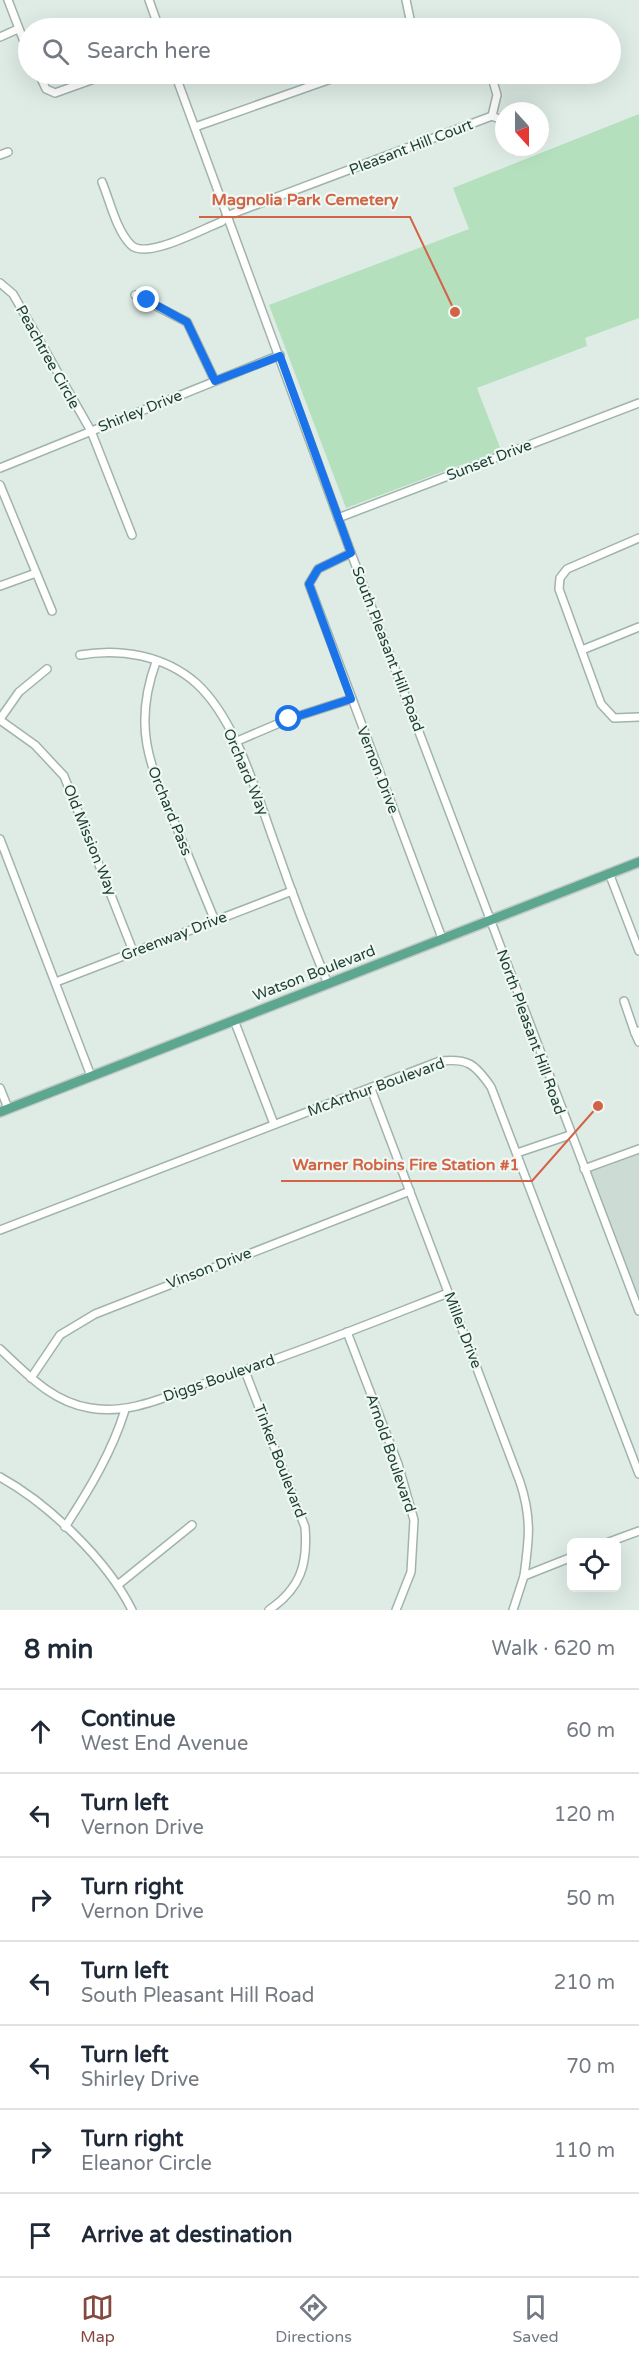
<!DOCTYPE html>
<meta charset="utf-8">
<style>
body{margin:0;font-family:"Varela Round",sans-serif;background:#f2f2f3;color:#1f2937}
.controls{position:absolute;right:18px;bottom:18px;display:grid;overflow:hidden;border-radius:9px;box-shadow:0 6px 24px #0002}
.controls button{width:54px;height:54px;display:grid;place-items:center;padding:0;border:0;border-bottom:2px solid #e0e1e3;background:#fff;color:#1f2937;font:30px sans-serif}
.compass{position:absolute;left:495px;top:102px;width:54px;height:54px;border-radius:50%;background:#fff;box-shadow:0 6px 24px #0002;rotate:159deg}
.stop{position:absolute;width:18px;height:18px;margin:-14px;border:4px solid #1a73e8;border-radius:50%;background:#fff}
.stop.end{background:#1a73e8;border-color:#fff;box-shadow:0 2px 6px #0008}
.list{margin:0;padding:0;list-style:none}
h2{display:flex;justify-content:space-between;align-items:center;height:78px;margin:0;padding:0 24px;font-size:26px}
h2 small{font-size:20px;font-weight:400;color:#747a83}
.list li{display:grid;grid-template-columns:39px 1fr auto;gap:18px;align-items:center;box-sizing:border-box;height:84px;padding:0 24px;border-top:2px solid #e0e1e3}
.list b{display:block;font-size:22px;white-space:nowrap}
.list p{margin:0;font-size:20px;white-space:nowrap;color:#747a83}
.list em{font-size:20px;font-style:normal;color:#747a83}
.icon{flex:none;width:33px;height:33px;fill:none;stroke:currentColor;stroke-width:2;stroke-linecap:round;stroke-linejoin:round}
.map{position:relative;flex:none;width:639px;height:1610px;overflow:hidden}
.search{position:absolute;background:#fff;box-shadow:0 6px 24px #0002;left:18px;right:18px;top:18px;height:66px;display:flex;align-items:center;gap:15px;box-sizing:border-box;padding:0 21px;border-radius:33px;color:#747a83;font-size:22px}
.sheet{height:666px;background:#fff}
nav{display:flex;justify-content:space-around;align-items:center;box-sizing:border-box;height:84px;border-top:2px solid #e0e1e3;background:#fff;font-size:16px;color:#747a83}
nav a{display:grid;justify-items:center;gap:3px}
nav .on{color:#84483f}
.map>svg:first-child{display:block}
.built{fill:#ccdcd4}
.green{fill:#b4e0be}
.lines{fill:none;stroke-linecap:round;stroke-linejoin:round}
.minor-casing{stroke:#a0b4ac;stroke-width:10}
.major-casing{stroke:#c0c9c6;stroke-width:12}
.minor{stroke:#fff;stroke-width:7}
.major{stroke:#5da790;stroke-width:9}
.route{stroke:#1a73e8;stroke-width:8}
.labels{text-anchor:middle;dominant-baseline:central;stroke-width:4.5;stroke-linejoin:round;paint-order:stroke}
.street-label{font-size:15px;fill:#1d3d33;stroke:#eff8f3}
.leader{fill:none;stroke:#d26344;stroke-width:2}
.callout-dot{fill:#d26344;stroke:#eff8f3;stroke-width:2}
.callout-label{font-size:16px;text-anchor:middle;font-weight:bold;fill:#d26344;stroke:#eff8f3;stroke-width:4.5;stroke-linejoin:round;paint-order:stroke}
</style>
<div class="map">
<svg width="639" height="1610" viewBox="0 0 639 1610">
<rect width="100%" height="100%" fill="#deece5"/>
<path class="built" d="M 639,1152 L 639,1299 L 589,1172 Z"/>
<path class="green" d="M 639,114 L 639,318 L 585,338 L 587,346 L 477,388 L 501,450 L 346,508 L 269,305 L 469,229 L 453,188 Z"/>
<g class="lines">
<defs>
<g id="minor">
<path d="M 8,0 L 28,52"/>
<path d="M 149,0 L 159,28"/>
<path d="M 406,0 L 410,19 L 408,28"/>
<path d="M 0,37 L 18,29"/>
<path d="M 39,74 L 46,89 L 55,93 L 108,74"/>
<path d="M 175,74 L 351,553 L 639,1311"/>
<path d="M 492,116 L 504,121"/>
<path d="M 195,127 L 345,74"/>
<path d="M 515,147 L 515,150"/>
<path d="M 0,155 L 8,152"/>
<path d="M 102,182 C 110,201 116,230 131,245 C 146,260 202,229 221,222 L 229,215 L 492,116 L 497,95 L 491,74"/>
<path d="M 0,283 L 13,294 L 91,431 L 132,535"/>
<path d="M 135,295 L 187,322 L 215,381"/>
<path d="M 0,468 L 280,355"/>
<path d="M 0,485 L 52,611"/>
<path d="M 338,518 L 639,403"/>
<path d="M 639,538 L 567,569 L 560,578 L 559,589 L 601,704 L 614,718 L 639,717"/>
<path d="M 351,553 L 318,569 L 309,584 L 442,938"/>
<path d="M 0,586 L 36,573"/>
<path d="M 582,650 L 639,627"/>
<path d="M 80,655 C 120,648 164,655 196,683 C 237,720 257,796 276,847 C 292,893 309,938 328,984"/>
<path d="M 156,662 C 132,728 150,766 176,826 C 189,858 202,889 215,921"/>
<path d="M 0,719 L 19,692 L 47,669"/>
<path d="M 0,720 L 35,745 L 64,776 L 133,951"/>
<path d="M 235,742 L 289,719 L 351,699"/>
<path d="M 0,839 L 91,1076"/>
<path d="M 609,873 L 639,951"/>
<path d="M 56,982 L 292,891"/>
<path d="M 624,1001 L 635,1033"/>
<path d="M 234,1020 L 274,1124"/>
<path d="M 639,1031 L 635,1033 L 639,1042"/>
<path d="M 0,1088 L 8,1108"/>
<path d="M 371,1089 L 520,1482 C 532,1518 529,1540 524,1576"/>
<path d="M 517,1153 L 570,1135"/>
<path d="M 584,1169 L 639,1149"/>
<path d="M 0,1230 L 440,1061 C 468,1058 475,1064 491,1087 L 639,1474"/>
<path d="M 347,1332 L 398,1464 L 414,1520 L 411,1572 L 396,1610"/>
<path d="M 0,1349 C 27,1374 52,1402 90,1408 C 128,1415 165,1397 200,1385 C 284,1358 366,1325 448,1293"/>
<path d="M 245,1371 L 305,1527 C 308,1564 301,1588 269,1610"/>
<path d="M 31,1378 L 60,1335 L 95,1314 L 410,1191"/>
<path d="M 0,1477 C 49,1504 107,1560 132,1610"/>
<path d="M 65,1527 C 89,1490 112,1452 125,1410"/>
<path d="M 609,1542 L 639,1531"/>
<path d="M 119,1584 L 192,1525"/>
<path d="M 513,1610 L 524,1576 L 572,1557"/>
</g>
<path id="major" d="M 0,1112 L 639,862"/>
</defs>
<use href="#minor" class="minor-casing"/>
<use href="#major" class="major-casing"/>
<use href="#minor" class="minor"/>
<use href="#major" class="major"/>
</g>
<g class="lines">
<path class="route" d="M 147,300 L 187,322 L 215,381 L 280,356 L 351,553 L 318,569 L 309,584 L 351,699 L 289,719"/>
</g>
<g class="labels">
<g class="street-label">
<text transform="translate(411 147) rotate(-21)">Pleasant Hill Court</text>
<text transform="translate(48 357) rotate(61)">Peachtree Circle</text>
<text transform="translate(140 411) rotate(-22)">Shirley Drive</text>
<text transform="translate(489 460) rotate(-21)">Sunset Drive</text>
<text transform="translate(388 649) rotate(69)">South Pleasant Hill Road</text>
<text transform="translate(378 770) rotate(69)">Vernon Drive</text>
<text transform="translate(246 772) rotate(67)">Orchard Way</text>
<text transform="translate(170 811) rotate(68)">Orchard Pass</text>
<text transform="translate(90 840) rotate(68)">Old Mission Way</text>
<text transform="translate(174 936) rotate(-21)">Greenway Drive</text>
<text transform="translate(314 973) rotate(-21)">Watson Boulevard</text>
<text transform="translate(531 1032) rotate(70)">North Pleasant Hill Road</text>
<text transform="translate(376 1087) rotate(-20)">McArthur Boulevard</text>
<text transform="translate(209 1268) rotate(-21)">Vinson Drive</text>
<text transform="translate(463 1330) rotate(69)">Miller Drive</text>
<text transform="translate(219 1378) rotate(-19)">Diggs Boulevard</text>
<text transform="translate(391 1453) rotate(71)">Arnold Boulevard</text>
<text transform="translate(280 1461) rotate(69)">Tinker Boulevard</text>
</g>
</g>
<path class="leader" d="M455 312L410 217H199M598 1106L532 1181H281"/>
<g class="callout-dot">
<circle cx="455" cy="312" r="6"/>
<circle cx="598" cy="1106" r="6"/>
</g>
<g class="callout-label">
<text x="305" y="205">Magnolia Park Cemetery</text>
<text x="406" y="1170">Warner Robins Fire Station #1</text>
</g>
</svg>
<div class="controls">
<button><svg class="icon" aria-label="locate" viewBox="0 0 24 24"><circle cx="12" cy="12" r="6"/><path d="M12 2v4M12 18v4M2 12h4M18 12h4"/></svg></button>
</div>
<svg class="compass" viewBox="-18 -18 36 36"><path d="M0-13l5 13h-10z" fill="#e53935"/><path d="M0 13l5-13h-10z" fill="#747a83"/></svg>
<div class="stop" style="left:289px;top:719px"></div>
<div class="stop end" style="left:147px;top:300px"></div>
<div class="search"><svg class="icon" aria-label="search" viewBox="0 0 24 24"><circle cx="10" cy="10" r="6"/><path d="M15 15l6 6"/></svg>Search here</div>
</div>
<section class="sheet">
<h2>8 min<small>Walk · 620 m</small></h2>
<ul class="list">
<li><svg class="icon" aria-label="ahead" viewBox="0 0 24 24"><path d="M12 20V5M6 11l6-6 6 6"/></svg><div><b>Continue</b><p>West End Avenue</p></div><em>60 m</em></li>
<li><svg class="icon" aria-label="left" viewBox="0 0 24 24"><path d="M17 20v-9H6M10 6l-5 5 5 5"/></svg><div><b>Turn left</b><p>Vernon Drive</p></div><em>120 m</em></li>
<li><svg class="icon" aria-label="right" viewBox="0 0 24 24"><path d="M7 20v-9h11M14 6l5 5-5 5"/></svg><div><b>Turn right</b><p>Vernon Drive</p></div><em>50 m</em></li>
<li><svg class="icon" aria-label="left" viewBox="0 0 24 24"><path d="M17 20v-9H6M10 6l-5 5 5 5"/></svg><div><b>Turn left</b><p>South Pleasant Hill Road</p></div><em>210 m</em></li>
<li><svg class="icon" aria-label="left" viewBox="0 0 24 24"><path d="M17 20v-9H6M10 6l-5 5 5 5"/></svg><div><b>Turn left</b><p>Shirley Drive</p></div><em>70 m</em></li>
<li><svg class="icon" aria-label="right" viewBox="0 0 24 24"><path d="M7 20v-9h11M14 6l5 5-5 5"/></svg><div><b>Turn right</b><p>Eleanor Circle</p></div><em>110 m</em></li>
<li><svg class="icon" aria-label="arrive" viewBox="0 0 24 24"><path d="M6 21V4h12l-3 4 3 4H6"/></svg><div><b>Arrive at destination</b></div></li>
</ul>
</section>
<nav>
<a class="on"><svg class="icon" aria-label="map" viewBox="0 0 24 24"><path d="M3 6l6-2 6 2 6-2v14l-6 2-6-2-6 2zM9 4v14M15 6v14"/></svg>Map</a>
<a><svg class="icon" aria-label="directions" viewBox="0 0 24 24"><path d="M12 3l9 9-9 9-9-9zM9 14v-3h6M13 9l2 2-2 2"/></svg>Directions</a>
<a><svg class="icon" aria-label="saved" viewBox="0 0 24 24"><path d="M7 4h10v16l-5-4-5 4z"/></svg>Saved</a>
</nav>
